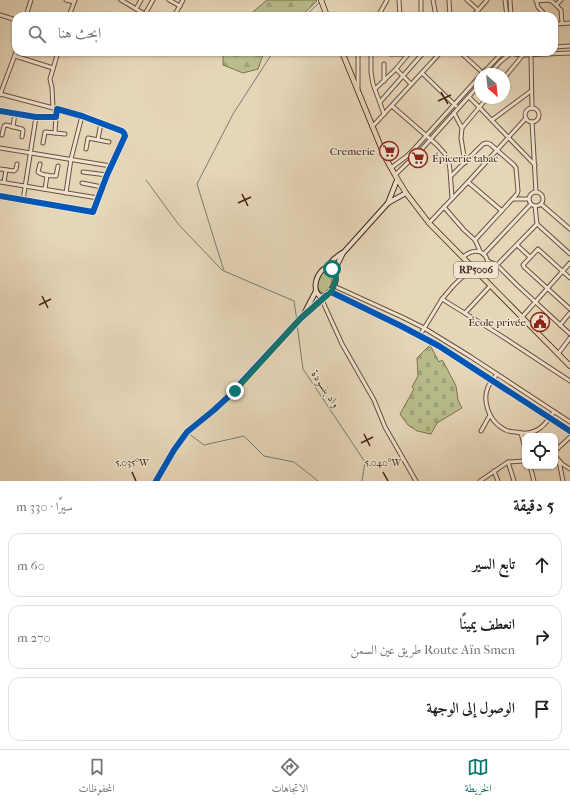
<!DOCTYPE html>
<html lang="ar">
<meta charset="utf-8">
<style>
body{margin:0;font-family:"IM FELL French Canon",Amiri,serif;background:#f2f2f2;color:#222;direction:rtl}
.controls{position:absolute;right:12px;bottom:12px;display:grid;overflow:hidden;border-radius:8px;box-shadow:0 1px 3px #0004}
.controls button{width:36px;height:36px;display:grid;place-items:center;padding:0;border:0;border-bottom:1px solid #e0e0e0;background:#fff;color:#222;font:20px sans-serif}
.compass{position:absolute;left:474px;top:68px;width:36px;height:36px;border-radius:50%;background:#fff;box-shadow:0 1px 3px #0004;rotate:153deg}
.stop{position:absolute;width:12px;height:12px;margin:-9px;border:3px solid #0f766e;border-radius:50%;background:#fff}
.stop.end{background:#0f766e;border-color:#fff;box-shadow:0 1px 4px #0008}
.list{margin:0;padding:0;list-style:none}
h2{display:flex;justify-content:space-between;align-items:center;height:52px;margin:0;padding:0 16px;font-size:17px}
h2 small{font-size:13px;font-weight:400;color:#767676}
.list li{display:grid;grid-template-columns:26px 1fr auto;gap:12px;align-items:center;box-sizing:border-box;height:64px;margin:0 8px 8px;padding:0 8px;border:1px solid #e0e0e0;border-radius:12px}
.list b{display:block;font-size:15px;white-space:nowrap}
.list p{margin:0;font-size:13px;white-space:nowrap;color:#767676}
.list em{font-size:13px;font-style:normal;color:#767676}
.icon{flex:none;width:22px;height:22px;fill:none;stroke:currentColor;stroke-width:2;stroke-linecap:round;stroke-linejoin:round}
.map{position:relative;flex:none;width:570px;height:481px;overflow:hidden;direction:ltr}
.search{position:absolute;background:#fff;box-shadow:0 1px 3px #0004;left:12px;right:12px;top:12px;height:44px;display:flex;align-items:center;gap:10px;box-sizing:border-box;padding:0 14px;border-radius:12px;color:#767676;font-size:15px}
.sheet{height:268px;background:#fff}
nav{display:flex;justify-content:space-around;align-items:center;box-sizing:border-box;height:56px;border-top:1px solid #e0e0e0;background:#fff;font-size:11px;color:#767676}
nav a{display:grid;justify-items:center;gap:2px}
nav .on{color:#0f766e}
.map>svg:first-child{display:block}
.forest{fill:url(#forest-firs);stroke:#7e7050}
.cemetery{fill:url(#cemetery-stones);stroke:#7e7050}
.park{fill:#b9bd8c;stroke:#7e7050}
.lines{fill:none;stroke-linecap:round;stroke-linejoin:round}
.stream{stroke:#757d75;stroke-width:1}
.street-casing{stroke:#6b503e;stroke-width:5}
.secondary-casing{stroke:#422415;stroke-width:6}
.primary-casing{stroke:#422415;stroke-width:6}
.street{stroke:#efe4d1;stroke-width:3}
.secondary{stroke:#efe4d1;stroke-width:4}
.primary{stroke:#e6d6b8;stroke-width:4.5}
.cycleway-casing{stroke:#efe4d1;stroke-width:8}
.cycleway{stroke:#0057b8;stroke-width:6}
.route{stroke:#0f766e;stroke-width:5}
.ticks{fill:none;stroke:#422415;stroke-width:1.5}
.labels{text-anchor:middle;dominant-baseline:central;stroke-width:3;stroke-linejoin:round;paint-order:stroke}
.shield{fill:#efe4d1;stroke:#765e4d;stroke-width:1}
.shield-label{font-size:10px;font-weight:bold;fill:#422415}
.poi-label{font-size:11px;fill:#422415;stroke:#efe4d1;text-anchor:end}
.water-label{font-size:12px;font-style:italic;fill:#57493d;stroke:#efe4d1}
.ticks-label{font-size:10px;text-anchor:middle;fill:#422415;stroke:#efe4d1;stroke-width:3;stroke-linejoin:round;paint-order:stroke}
</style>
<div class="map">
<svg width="570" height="481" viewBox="0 0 570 481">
<defs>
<pattern id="forest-firs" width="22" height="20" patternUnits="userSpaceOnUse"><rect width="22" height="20" fill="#b9bd8c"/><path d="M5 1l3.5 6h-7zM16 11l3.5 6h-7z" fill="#a0a278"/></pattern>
<pattern id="cemetery-stones" width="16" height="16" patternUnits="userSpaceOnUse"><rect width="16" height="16" fill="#b9bd8c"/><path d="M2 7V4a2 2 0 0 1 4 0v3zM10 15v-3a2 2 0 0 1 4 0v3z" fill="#a0a278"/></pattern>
</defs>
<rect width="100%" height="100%" fill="#e6d6b8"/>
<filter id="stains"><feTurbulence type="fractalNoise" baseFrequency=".005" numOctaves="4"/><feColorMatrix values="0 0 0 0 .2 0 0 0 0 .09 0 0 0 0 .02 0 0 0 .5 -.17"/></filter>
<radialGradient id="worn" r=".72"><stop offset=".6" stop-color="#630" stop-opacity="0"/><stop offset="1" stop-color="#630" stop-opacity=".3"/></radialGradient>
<g class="forest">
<path d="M 267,0 L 316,0 L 317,1 L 301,16 L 248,16 Z"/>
<path d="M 223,52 L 264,52 L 258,69 L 243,73 L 223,65 Z"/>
</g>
<path class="cemetery" d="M 430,345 L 439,362 L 442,360 L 444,363 L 456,386 L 458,400 L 462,408 L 437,423 L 431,434 L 417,431 L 408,425 L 400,414 L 414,389 L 412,387 L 418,376 L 417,358 Z"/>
<path class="park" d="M 327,269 C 334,276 333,289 323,293 L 319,291 L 317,287 C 319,278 318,273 327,269 Z"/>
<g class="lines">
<g class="stream">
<path d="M 305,16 L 320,2"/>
<path d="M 273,52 L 233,114 L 197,184 L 224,271 L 294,301 L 297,321"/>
<path d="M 146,180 L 179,225 L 223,271"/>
<path d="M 297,324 L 303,369 L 365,462 L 362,481"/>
<path d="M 189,434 L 204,445 L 244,436 L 264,456 L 294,462 L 318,481"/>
</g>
<defs>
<g id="street">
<path d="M 66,0 L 74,2"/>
<path d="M 121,0 L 148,16"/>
<path d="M 169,0 L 180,6"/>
<path d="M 399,0 L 400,16"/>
<path d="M 421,0 L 421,16"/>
<path d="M 433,0 L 436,16"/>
<path d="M 449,0 L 450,16"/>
<path d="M 467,0 L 478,10"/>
<path d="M 505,0 L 507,16"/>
<path d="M 510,0 L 511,16"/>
<path d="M 536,0 L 538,7 L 546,16"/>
<path d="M 536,1 L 550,0 L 554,3 L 561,10 L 562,23"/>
<path d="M 556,5 L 561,0"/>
<path d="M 136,9 L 141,0"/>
<path d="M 145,14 L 153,0"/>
<path d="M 0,15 L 16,20"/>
<path d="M 26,16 L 31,0"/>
<path d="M 69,16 L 75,0"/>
<path d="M 174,16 L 183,0"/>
<path d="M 378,16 L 387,0"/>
<path d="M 473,16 L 487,0"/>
<path d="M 554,23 L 557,24 L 570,23"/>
<path d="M 554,47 L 570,46"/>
<path d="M 371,52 L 371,72 L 373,84 L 384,114"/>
<path d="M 460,52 L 484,74"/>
<path d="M 390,54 L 409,54"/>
<path d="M 514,54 L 523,55 L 570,53"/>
<path d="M 531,55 L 532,108"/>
<path d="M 15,56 L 53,68"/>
<path d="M 384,64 L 384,81"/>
<path d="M 396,69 L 411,84"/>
<path d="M 422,73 L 456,106"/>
<path d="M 482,74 L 503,52"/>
<path d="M 489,74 L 501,61 L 510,54"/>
<path d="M 504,78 L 523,55"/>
<path d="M 358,88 L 358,52"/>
<path d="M 375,89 L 396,69 L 410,52"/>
<path d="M 0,94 L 57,109"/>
<path d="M 0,95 L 16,52"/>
<path d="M 469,97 L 479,107 L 535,165"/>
<path d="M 380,102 L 424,52"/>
<path d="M 392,106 L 437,145 L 445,154 L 449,163 L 450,170 L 452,198"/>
<path d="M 53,108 L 52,88 L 50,79 L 58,52"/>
<circle cx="532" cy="115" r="7"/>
<path d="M 0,111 L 36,117 L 56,117 L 57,109 L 82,116 L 122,131 L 124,133 L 125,136 L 107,175 L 93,212 L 0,196"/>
<path d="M 454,113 L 462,128"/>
<path d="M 492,120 L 531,91"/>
<path d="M 532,122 L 536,192"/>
<path d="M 13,127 L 15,113"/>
<path d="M 372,127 L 441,52"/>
<path d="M 55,133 L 56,117"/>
<path d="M 2,135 L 4,126 L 6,125 L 22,129 L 23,130 L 22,137"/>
<path d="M 98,139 L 101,123"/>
<path d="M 43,143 L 45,132 L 65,134"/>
<path d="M 0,148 L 111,166"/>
<path d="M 86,149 L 88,138 L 109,142"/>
<path d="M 465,163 L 461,138 L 462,128 L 487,98"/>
<path d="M 40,164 L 38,172 C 43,176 51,176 56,176 L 58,166"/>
<path d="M 391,168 L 407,156 L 415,148 L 480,76"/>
<path d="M 0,169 L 14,171 L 16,169 L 17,164"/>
<path d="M 83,172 L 107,175"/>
<path d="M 395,175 L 421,150 L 480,84"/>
<path d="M 451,176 L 483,144 L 487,143 L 490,144 L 514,165 L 516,168 L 518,191 L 517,194 L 475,240"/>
<path d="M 0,182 L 98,198"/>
<path d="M 4,182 L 6,170"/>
<path d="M 468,182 L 502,211"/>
<path d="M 82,183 L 102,187"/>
<path d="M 45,189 L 47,175"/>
<circle cx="536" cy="199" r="7"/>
<path d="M 66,193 L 71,159 L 82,116"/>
<path d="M 513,199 L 529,199"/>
<path d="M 23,200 L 36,117"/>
<path d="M 541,204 L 570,229"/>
<path d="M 535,206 L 537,224 L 570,254"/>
<path d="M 444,207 L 464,230 L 475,240 L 480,251"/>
<path d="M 429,223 L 468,182 L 526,118"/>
<path d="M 517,245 L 530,257"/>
<path d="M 484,254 L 531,204"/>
<path d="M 463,257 C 470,251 480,248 486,257 C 488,260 488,263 487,267 C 485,270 482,272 480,274"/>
<path d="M 488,261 L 497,265 L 517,285 L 570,334"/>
<path d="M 497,265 L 537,224"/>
<path d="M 570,278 L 538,249 L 523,265 L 524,267 L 570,309"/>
<path d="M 334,286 L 402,317 L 424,328 L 471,357 L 570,422"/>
<path d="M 331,292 L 401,326 L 439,346 L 570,431"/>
<path d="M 442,299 L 500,335 L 570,381"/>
<path d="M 322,300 L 342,344 L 374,400 L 385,427 L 416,481"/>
<path d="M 465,313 L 491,285"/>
<path d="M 522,317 L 570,263"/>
<path d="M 560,325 L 570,313"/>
<path d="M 420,335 L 442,299 L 454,285 L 473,267"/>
<path d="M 558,354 L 570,338"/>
<path d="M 497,374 C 494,378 490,383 488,387 C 482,401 489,420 502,428 C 506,431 511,432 516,432 C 524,434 530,434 537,430 C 545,426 549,418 554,412"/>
<path d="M 481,431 L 490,415"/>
<path d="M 521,433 L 525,448"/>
<path d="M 555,451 L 570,437"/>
<path d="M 555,456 L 562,464 L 570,469"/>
<path d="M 559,461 L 563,481"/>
<path d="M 508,462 L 514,481"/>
<path d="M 530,466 L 534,481"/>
<path d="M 494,471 L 498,481"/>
<path d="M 480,481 L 508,462 L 525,461"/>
</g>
<g id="secondary">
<path d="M 388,203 L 397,180"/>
<path d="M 328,267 C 343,273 334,294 321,297 C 310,290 317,270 328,267 Z"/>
<path d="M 326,268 L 334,259 L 342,253"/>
<path d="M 335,274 L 337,265 L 343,253 L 388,203 L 406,193"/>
<path d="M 304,314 L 316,291"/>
<path d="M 156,481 L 174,450 L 187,432 L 214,410 L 228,397 L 301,318 L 327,295"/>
</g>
<g id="primary">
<path d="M 321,0 L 327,16"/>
<path d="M 342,52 L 385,157 L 395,175 L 406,193 L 429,223 L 570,366"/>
</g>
</defs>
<use href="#street" class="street-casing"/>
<use href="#secondary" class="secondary-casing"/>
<use href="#primary" class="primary-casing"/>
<use href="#street" class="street"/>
<use href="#secondary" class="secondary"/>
<use href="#primary" class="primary"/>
<defs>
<g id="cycleway">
<path d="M 0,111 L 36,117 L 56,117 L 57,109 L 82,116 L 122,131 L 124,133 L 125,136 L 107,175 L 93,212 L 0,196"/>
<path d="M 331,292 L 401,326 L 439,346 L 570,431"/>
<path d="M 156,481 L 174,450 L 187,432 L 214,410 L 228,397 L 301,318 L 327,295"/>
</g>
</defs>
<use href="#cycleway" class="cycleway-casing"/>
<use href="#cycleway" class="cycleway"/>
</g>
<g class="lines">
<path class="route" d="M 235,391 L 301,318 L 331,292 L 334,286 L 336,280 L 335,274 L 332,269"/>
</g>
<path class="ticks" d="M 441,92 L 448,104M 438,101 L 451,95M 242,194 L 248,206M 238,203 L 251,197M 42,296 L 48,308M 39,305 L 51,299M 364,434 L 370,446M 361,443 L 373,437M 132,472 L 136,481M 383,472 L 388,481"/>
<defs>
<symbol id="supermarket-ring" viewBox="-11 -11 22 22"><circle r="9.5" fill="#efe4d1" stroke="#8f2418" stroke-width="1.5"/><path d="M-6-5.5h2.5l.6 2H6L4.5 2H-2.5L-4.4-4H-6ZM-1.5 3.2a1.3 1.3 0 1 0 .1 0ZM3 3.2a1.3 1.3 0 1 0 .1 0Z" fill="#8f2418"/></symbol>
<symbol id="civic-ring" viewBox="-11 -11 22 22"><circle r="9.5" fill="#efe4d1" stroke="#8f2418" stroke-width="1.5"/><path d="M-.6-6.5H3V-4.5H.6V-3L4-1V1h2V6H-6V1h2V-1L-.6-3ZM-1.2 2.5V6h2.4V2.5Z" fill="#8f2418"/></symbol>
</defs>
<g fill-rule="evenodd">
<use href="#supermarket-ring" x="378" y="140" width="22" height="22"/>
<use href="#supermarket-ring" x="407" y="147" width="22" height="22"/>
<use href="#civic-ring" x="529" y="311" width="22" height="22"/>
</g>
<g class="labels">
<rect class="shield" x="454" y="262" width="44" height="16" rx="3"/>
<g class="shield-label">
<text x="476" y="270">RP5006</text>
</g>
<g class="poi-label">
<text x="375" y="151">Cremerie</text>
<text x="432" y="158" text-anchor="start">Épicerie tabac</text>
<text x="526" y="322">École privée</text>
</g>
<g class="water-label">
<text transform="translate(326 389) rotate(56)">واد بنسودة</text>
</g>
</g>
<g class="ticks-label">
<text x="132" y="466">5.035°W</text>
<text x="383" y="466">5.040°W</text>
</g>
<rect width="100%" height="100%" filter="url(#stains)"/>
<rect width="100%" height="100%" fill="url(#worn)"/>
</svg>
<div class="controls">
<button><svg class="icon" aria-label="locate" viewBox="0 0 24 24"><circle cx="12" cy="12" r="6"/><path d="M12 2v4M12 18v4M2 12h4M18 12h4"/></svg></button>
</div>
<svg class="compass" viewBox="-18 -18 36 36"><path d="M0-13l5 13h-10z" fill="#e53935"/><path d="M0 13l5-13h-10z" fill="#767676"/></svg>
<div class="stop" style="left:332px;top:269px"></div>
<div class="stop end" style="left:235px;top:391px"></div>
<div class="search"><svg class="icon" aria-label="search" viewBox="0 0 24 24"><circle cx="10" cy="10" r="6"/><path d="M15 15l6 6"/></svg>ابحث هنا</div>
</div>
<section class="sheet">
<h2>5 دقيقة<small>سيرًا · 330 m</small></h2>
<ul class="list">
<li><svg class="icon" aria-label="ahead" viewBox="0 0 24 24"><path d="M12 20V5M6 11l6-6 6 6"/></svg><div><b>تابع السير</b></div><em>60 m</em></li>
<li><svg class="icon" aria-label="right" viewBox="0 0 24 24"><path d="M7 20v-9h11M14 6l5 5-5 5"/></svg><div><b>انعطف يمينًا</b><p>Route Aïn Smen طريق عين السمن</p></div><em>270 m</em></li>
<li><svg class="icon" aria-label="arrive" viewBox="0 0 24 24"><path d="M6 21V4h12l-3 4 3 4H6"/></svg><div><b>الوصول إلى الوجهة</b></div></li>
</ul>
</section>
<nav>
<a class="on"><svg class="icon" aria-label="map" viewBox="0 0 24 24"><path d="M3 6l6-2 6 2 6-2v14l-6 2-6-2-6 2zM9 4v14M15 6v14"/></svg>الخريطة</a>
<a><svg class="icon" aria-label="directions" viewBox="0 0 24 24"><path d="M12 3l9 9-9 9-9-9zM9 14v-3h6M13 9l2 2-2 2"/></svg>الاتجاهات</a>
<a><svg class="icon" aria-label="saved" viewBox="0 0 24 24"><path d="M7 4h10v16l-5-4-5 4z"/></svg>المحفوظات</a>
</nav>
